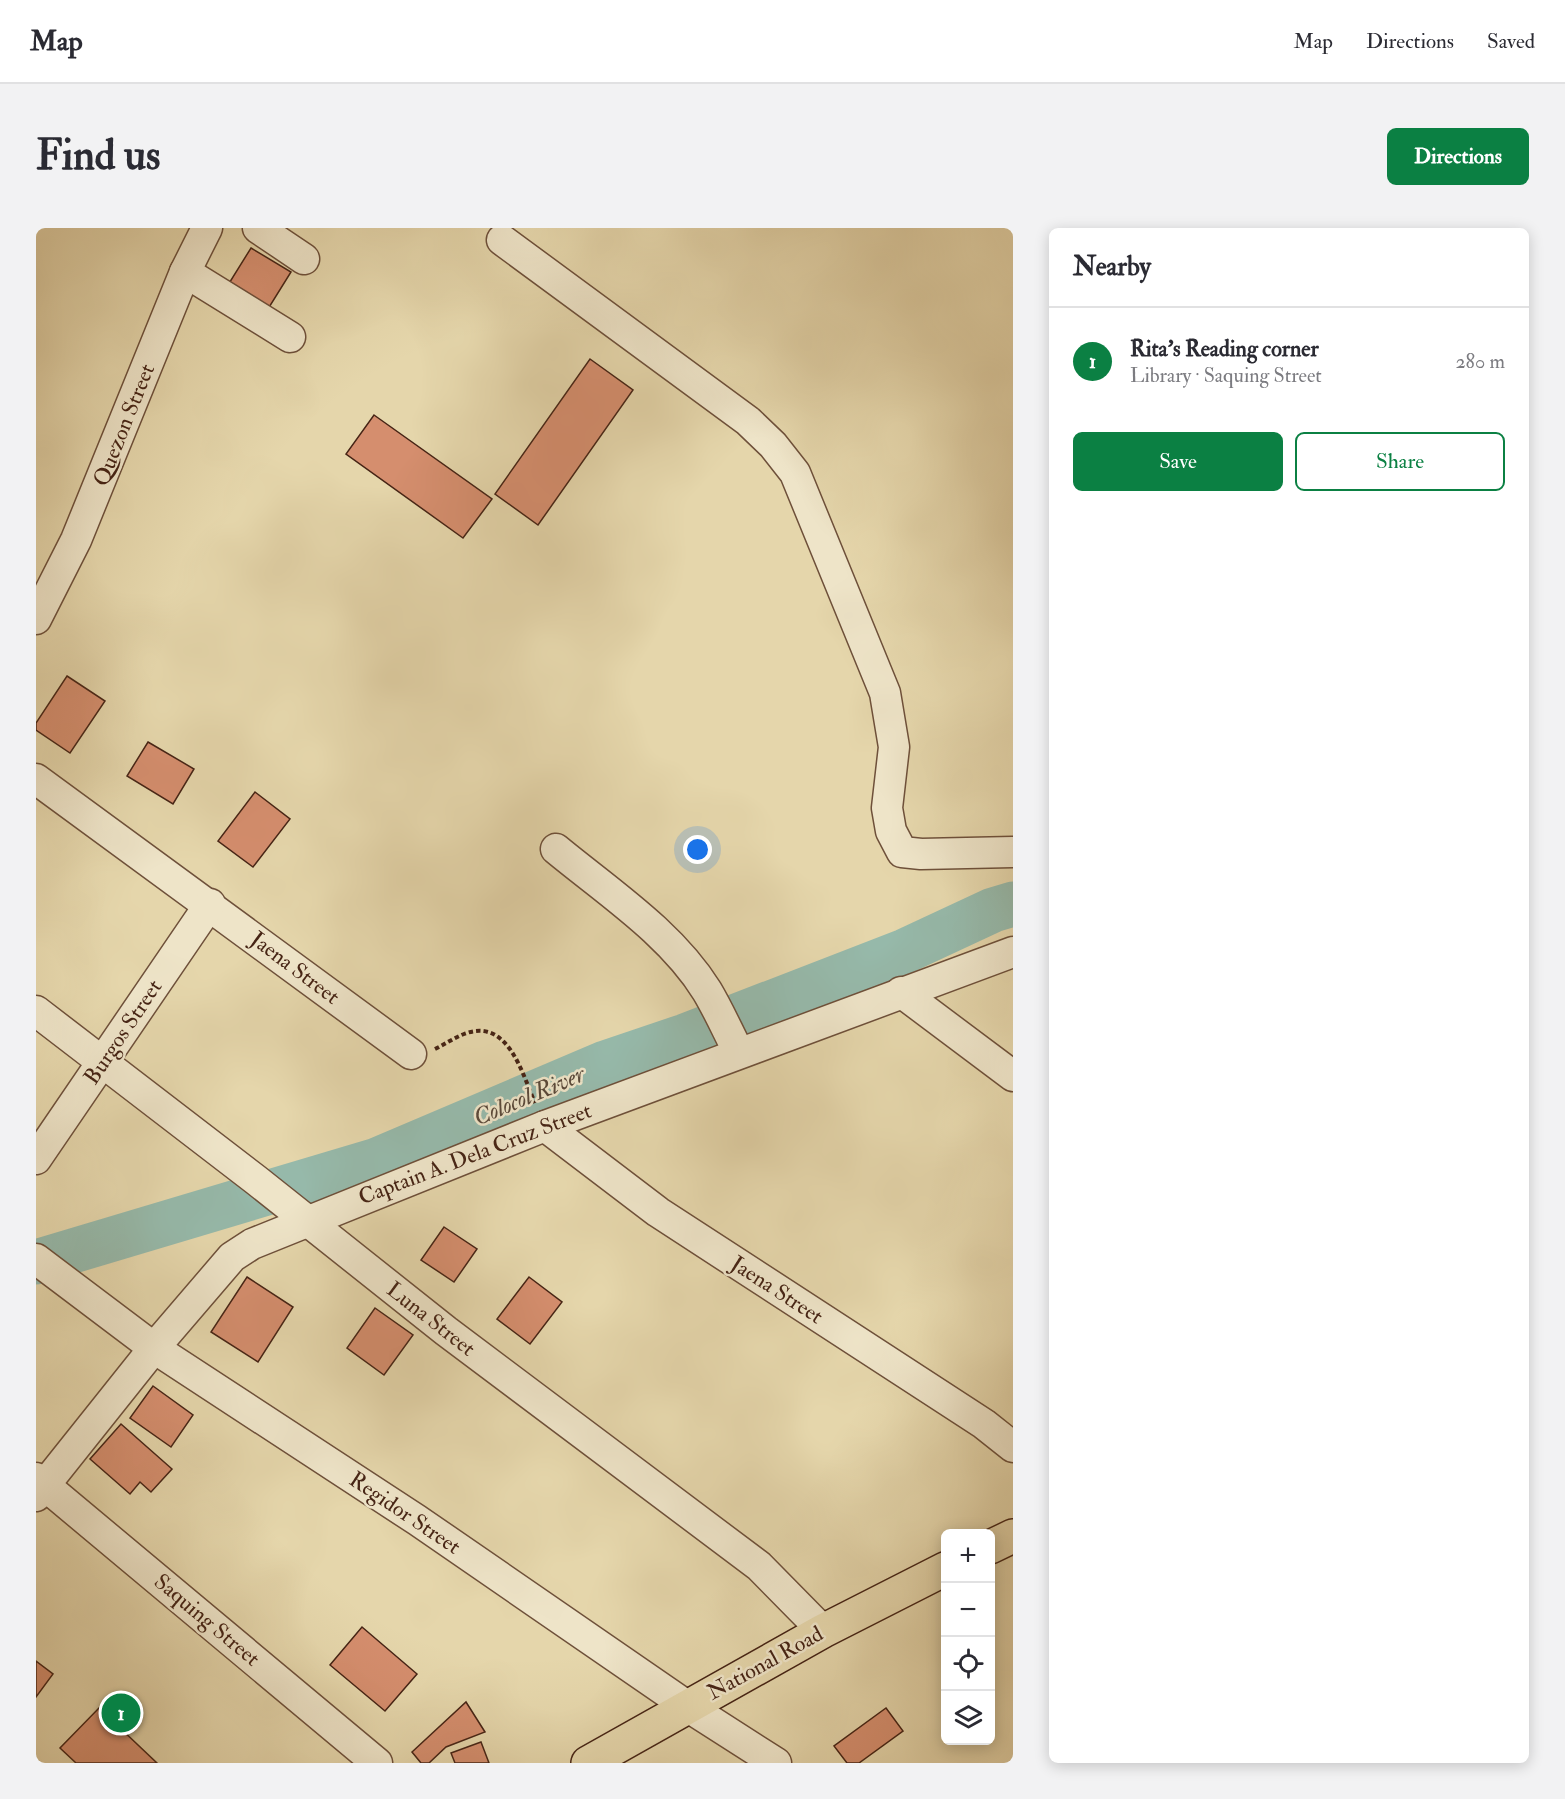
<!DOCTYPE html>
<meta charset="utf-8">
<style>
body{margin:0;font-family:"IM FELL Double Pica",serif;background:#f2f2f3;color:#2b2b33}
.controls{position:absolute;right:18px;bottom:18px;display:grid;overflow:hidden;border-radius:9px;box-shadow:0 3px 15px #0003}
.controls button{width:54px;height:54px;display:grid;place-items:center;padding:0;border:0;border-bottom:2px solid #e1e1e2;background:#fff;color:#2b2b33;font:30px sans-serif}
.you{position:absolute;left:662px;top:622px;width:21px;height:21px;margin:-15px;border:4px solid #fff;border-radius:50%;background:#1a73e8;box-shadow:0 0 0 9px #1a73e833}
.badge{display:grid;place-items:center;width:39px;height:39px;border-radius:50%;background:#0b8043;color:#fff;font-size:20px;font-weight:700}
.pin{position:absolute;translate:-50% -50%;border:3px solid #fff;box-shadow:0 2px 6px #0006}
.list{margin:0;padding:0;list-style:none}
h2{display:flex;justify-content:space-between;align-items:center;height:78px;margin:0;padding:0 24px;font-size:26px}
h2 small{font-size:20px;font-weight:400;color:#7c7c81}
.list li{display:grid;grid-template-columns:39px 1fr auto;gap:18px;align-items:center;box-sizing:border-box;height:108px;padding:0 24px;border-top:2px solid #e1e1e2}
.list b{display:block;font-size:22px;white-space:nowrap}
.list p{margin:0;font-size:20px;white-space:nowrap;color:#7c7c81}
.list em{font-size:20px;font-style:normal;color:#7c7c81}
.actions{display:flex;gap:12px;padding:18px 24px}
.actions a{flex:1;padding:14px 0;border:2px solid #0b8043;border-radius:9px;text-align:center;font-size:21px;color:#0b8043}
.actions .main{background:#0b8043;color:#fff}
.icon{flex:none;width:33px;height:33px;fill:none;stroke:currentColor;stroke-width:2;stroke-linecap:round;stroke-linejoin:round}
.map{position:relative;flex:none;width:977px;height:1535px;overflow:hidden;border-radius:9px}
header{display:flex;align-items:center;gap:36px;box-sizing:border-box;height:84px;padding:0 30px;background:#fff;border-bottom:2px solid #e1e1e2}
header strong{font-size:28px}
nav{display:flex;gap:33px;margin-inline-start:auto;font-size:21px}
.intro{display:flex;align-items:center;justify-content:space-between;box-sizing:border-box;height:144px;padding:0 36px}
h1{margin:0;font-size:42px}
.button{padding:15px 27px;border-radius:9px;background:#0b8043;color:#fff;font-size:21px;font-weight:700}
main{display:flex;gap:36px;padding:0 36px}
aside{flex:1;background:#fff;border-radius:9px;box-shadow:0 3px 15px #0003}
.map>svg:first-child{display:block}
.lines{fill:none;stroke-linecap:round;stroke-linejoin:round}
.river{stroke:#96b9aa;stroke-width:45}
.building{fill:#d58e6e;stroke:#462415;stroke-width:1.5}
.minor-casing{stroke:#6e503a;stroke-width:33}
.major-casing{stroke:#462415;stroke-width:36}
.path{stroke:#462415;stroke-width:4;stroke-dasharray:4.5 3;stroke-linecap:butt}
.minor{stroke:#eee4c8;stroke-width:30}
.major{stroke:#e5d6ab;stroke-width:33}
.labels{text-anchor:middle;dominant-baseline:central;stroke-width:5;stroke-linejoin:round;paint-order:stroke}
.street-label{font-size:22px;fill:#462415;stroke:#eee4c8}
.water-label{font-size:24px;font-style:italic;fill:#5a493a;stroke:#eee4c8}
</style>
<header>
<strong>Map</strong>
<nav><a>Map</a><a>Directions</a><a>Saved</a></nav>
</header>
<div class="intro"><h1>Find us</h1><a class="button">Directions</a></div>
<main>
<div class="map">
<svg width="977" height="1535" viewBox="0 0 977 1535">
<rect width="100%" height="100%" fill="#e5d6ab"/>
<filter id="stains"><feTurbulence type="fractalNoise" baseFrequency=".00333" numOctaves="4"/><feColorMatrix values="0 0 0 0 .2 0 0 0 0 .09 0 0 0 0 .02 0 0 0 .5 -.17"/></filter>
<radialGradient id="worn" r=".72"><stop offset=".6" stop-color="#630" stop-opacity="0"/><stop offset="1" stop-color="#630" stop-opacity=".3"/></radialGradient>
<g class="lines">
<path class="river" d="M 0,1034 L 341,932 L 569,835 L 649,808 L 869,723 L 957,682 L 977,676"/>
</g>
<g class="building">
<path d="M 215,20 L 255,44 L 227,89 L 187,65 Z"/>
<path d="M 554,131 L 597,162 L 502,297 L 459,266 Z"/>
<path d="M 338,187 L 456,271 L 427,310 L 310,226 Z"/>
<path d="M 31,448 L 69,473 L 34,525 L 0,502 L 0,495 Z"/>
<path d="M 112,514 L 158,541 L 137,576 L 91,548 Z"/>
<path d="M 219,564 L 254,591 L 217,639 L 182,613 Z"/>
<path d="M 408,999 L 441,1021 L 418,1054 L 385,1032 Z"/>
<path d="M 211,1049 L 257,1079 L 222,1134 L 175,1104 Z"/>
<path d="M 493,1049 L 526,1074 L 494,1116 L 461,1091 Z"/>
<path d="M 339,1080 L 377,1107 L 348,1147 L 311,1120 Z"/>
<path d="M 117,1158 L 157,1187 L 135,1219 L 94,1190 Z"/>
<path d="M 85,1196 L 136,1241 L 115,1264 L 104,1254 L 94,1266 L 54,1231 Z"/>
<path d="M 326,1399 L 381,1446 L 349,1483 L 294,1437 Z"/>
<path d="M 0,1433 L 17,1446 L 0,1469 Z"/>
<path d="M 430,1474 L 449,1504 L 410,1519 L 393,1535 L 385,1535 L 376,1524 Z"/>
<path d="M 63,1480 L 121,1535 L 40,1535 L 24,1520 Z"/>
<path d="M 850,1480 L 867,1503 L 823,1535 L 811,1535 L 798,1518 Z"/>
<path d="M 445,1514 L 453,1535 L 419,1535 L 415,1525 Z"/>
</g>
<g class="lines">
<defs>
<g id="minor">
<path d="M 222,0 L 268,31"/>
<path d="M 466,12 L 712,193 L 737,217 L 759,245 L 849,465 L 858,519 L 851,580 L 855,603 L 866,624 L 885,626 L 977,624"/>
<path d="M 149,44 L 254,109"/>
<path d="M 0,391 L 40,312 L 149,44 L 171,0"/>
<path d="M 0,551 L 375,826"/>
<path d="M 520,621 C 572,664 635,705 671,763 C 683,783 692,804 703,825"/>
<path d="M 865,764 L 977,848"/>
<path d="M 0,783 L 220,952 L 410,1103 L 723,1338 L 787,1403"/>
<path d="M 509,898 L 622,984 L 948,1196 L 977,1219"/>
<path d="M 0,931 L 174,676"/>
<path d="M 0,1031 L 118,1120 L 381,1292 L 651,1478 L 740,1535"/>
<path d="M 0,1250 L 341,1535"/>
<path d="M 0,1268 L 118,1120 L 196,1029 L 216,1016 L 509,898 L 977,724"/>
</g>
<g id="major">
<path d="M 954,1319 L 977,1308"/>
<path d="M 552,1535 L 787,1403 L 909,1341"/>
</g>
</defs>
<use href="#minor" class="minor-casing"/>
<use href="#major" class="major-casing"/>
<path class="path" d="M 399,821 C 409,816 418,810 428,806 C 472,789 486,845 499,875"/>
<use href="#minor" class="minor"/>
<use href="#major" class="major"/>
</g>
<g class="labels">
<g class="street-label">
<text transform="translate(88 197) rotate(-68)">Quezon Street</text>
<text transform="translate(259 740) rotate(37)">Jaena Street</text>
<text transform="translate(87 804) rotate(-56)">Burgos Street</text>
<text transform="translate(439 926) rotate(-21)">Captain A. Dela Cruz Street</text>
<text transform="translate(741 1062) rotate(33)">Jaena Street</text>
<text transform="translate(395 1091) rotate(38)">Luna Street</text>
<text transform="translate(369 1285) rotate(34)">Regidor Street</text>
<text transform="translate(171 1392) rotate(40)">Saquing Street</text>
<text transform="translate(729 1435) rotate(-29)">National Road</text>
</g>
<g class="water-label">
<text transform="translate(493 868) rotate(-23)">Colocol River</text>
</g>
</g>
<rect width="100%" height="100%" filter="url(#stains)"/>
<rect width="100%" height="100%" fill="url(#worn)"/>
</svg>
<div class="controls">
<button>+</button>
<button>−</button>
<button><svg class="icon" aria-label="locate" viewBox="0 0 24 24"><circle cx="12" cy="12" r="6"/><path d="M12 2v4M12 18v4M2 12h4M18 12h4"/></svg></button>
<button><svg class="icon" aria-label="layers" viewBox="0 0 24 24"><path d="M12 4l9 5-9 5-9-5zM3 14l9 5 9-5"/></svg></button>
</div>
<div class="you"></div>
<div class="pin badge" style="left:85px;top:1485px">1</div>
</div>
<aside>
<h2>Nearby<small></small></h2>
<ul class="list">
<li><span class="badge">1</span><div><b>Rita’s Reading corner</b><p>Library · Saquing Street</p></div><em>280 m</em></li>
</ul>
<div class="actions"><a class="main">Save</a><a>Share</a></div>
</aside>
</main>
